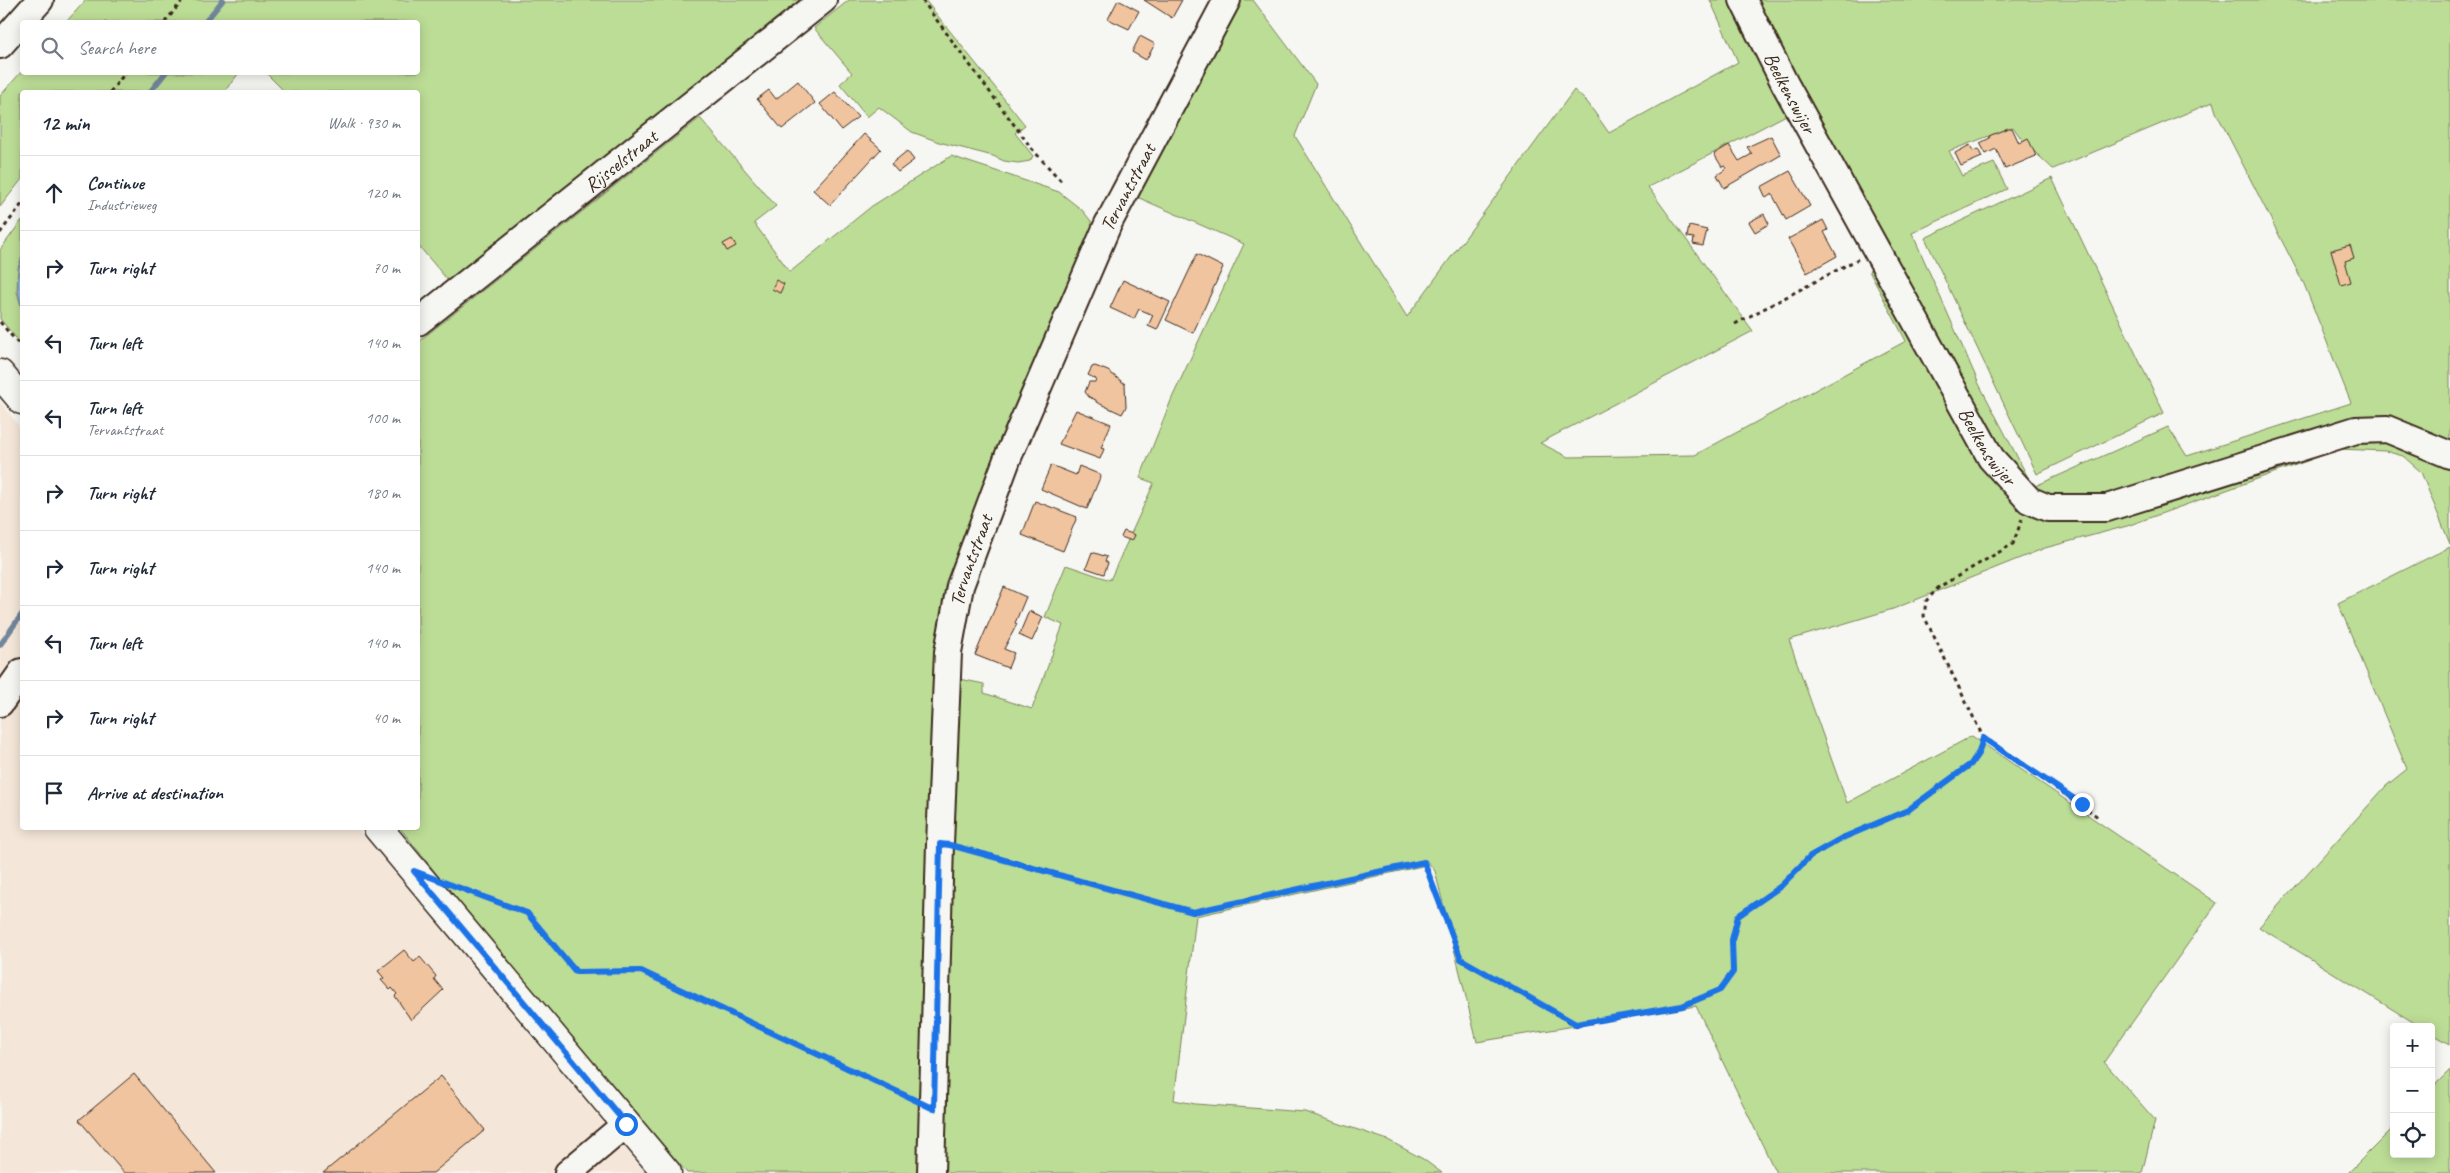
<!DOCTYPE html>
<meta charset="utf-8">
<style>
body{margin:0;font-family:Caveat,sans-serif;background:#f6f6f7;color:#1f2937}
.controls{position:absolute;right:15px;bottom:15px;display:grid;overflow:hidden;border-radius:5px;box-shadow:0 2px 12px #0003}
.controls button{width:45px;height:45px;display:grid;place-items:center;padding:0;border:0;border-bottom:1px solid #e0e1e3;background:#fff;color:#1f2937;font:25px sans-serif}
.stop{position:absolute;width:15px;height:15px;margin:-11px;border:4px solid #1a73e8;border-radius:50%;background:#fff}
.stop.end{background:#1a73e8;border-color:#fff;box-shadow:0 1px 5px #0008}
.list{margin:0;padding:0;list-style:none}
h2{display:flex;justify-content:space-between;align-items:center;height:65px;margin:0;padding:0 20px;font-size:21px}
h2 small{font-size:16px;font-weight:400;color:#747a83}
.list li{display:grid;grid-template-columns:32px 1fr auto;gap:15px;align-items:center;box-sizing:border-box;height:75px;padding:0 20px;border-top:1px solid #e0e1e3}
.list b{display:block;font-size:19px;white-space:nowrap}
.list p{margin:0;font-size:16px;white-space:nowrap;color:#747a83}
.list em{font-size:16px;font-style:normal;color:#747a83}
.icon{flex:none;width:28px;height:28px;fill:none;stroke:currentColor;stroke-width:2;stroke-linecap:round;stroke-linejoin:round}
.map{position:relative;flex:none;width:2450px;height:1173px;overflow:hidden}
.search{position:absolute;background:#fff;box-shadow:0 2px 12px #0003;left:20px;top:20px;width:400px;height:55px;display:flex;align-items:center;gap:12px;box-sizing:border-box;padding:0 18px;border-radius:5px;color:#747a83;font-size:19px}
.panel{position:absolute;background:#fff;box-shadow:0 2px 12px #0003;left:20px;top:90px;width:400px;height:740px;border-radius:5px}
.map>svg:first-child{display:block}
.built{fill:#f4e7d9}
.green{fill:#bcdd96;stroke:#7c845a;fill-rule:evenodd}
.water{fill:#95c3ef;stroke:#71869b}
.lines{fill:none;stroke-linecap:round;stroke-linejoin:round}
.stream{stroke:#71869b;stroke-width:5.5}
.building{fill:#f1c4a0;stroke:#3b2a1e}
.minor-casing{stroke:#3b2a1e;stroke-width:30}
.major-casing{stroke:#3b2a1e;stroke-width:31}
.path{stroke:#3b2a1e;stroke-width:3;stroke-dasharray:4 4;stroke-linecap:butt}
.minor{stroke:#f6f6f2;stroke-width:26}
.major{stroke:#f6f6f2;stroke-width:28}
.route{stroke:#1a73e8;stroke-width:6}
.labels{text-anchor:middle;dominant-baseline:central;stroke-width:4;stroke-linejoin:round;paint-order:stroke}
.street-label{font-size:20px;fill:#3b2a1e;stroke:#f6f6f2}
</style>
<div class="map">
<svg width="2450" height="1173" viewBox="0 0 2450 1173">
<rect width="100%" height="100%" fill="#f6f6f2"/>
<filter id="ink" filterUnits="userSpaceOnUse"><feTurbulence type="fractalNoise" baseFrequency=".02" numOctaves="2"/><feDisplacementMap in="SourceGraphic" scale="10" xChannelSelector="R" yChannelSelector="G"/><feConvolveMatrix kernelMatrix="1 2 1 2 8 2 1 2 1" color-interpolation-filters="sRGB"/></filter>
<g filter="url(#ink)">
<path class="built" d="M 0,401 L 22,430 L 22,828 L 357,828 L 646,1173 L 0,1173 Z"/>
<g class="green">
<path d="M 86,0 L 813,0 L 450,283 L 418,245 L 418,92 L 285,92 L 266,73 L 418,72 L 418,22 L 66,22 Z"/>
<path d="M 849,0 L 925,0 L 1025,125 L 1015,133 L 1033,156 L 1030,161 L 1018,163 L 1004,161 L 993,156 L 939,142 L 912,132 L 879,107 L 867,117 L 840,84 L 852,73 L 814,28 Z"/>
<path d="M 1240,0 L 1253,0 L 1316,84 L 1295,136 L 1407,317 L 1574,90 L 1588,103 L 1609,133 L 1738,62 L 1710,0 L 1732,0 L 1792,112 L 1648,187 L 1753,331 L 1540,443 L 1568,457 L 1695,455 L 1906,341 L 1869,271 L 1881,262 L 1751,0 L 2450,0 L 2450,544 L 2421,472 L 2403,456 L 2385,451 L 2340,449 L 2127,526 L 2045,548 L 1893,609 L 1789,640 L 1847,803 L 1972,736 L 2217,903 L 2104,1062 L 2155,1120 L 2142,1173 L 1776,1173 L 1696,1006 L 1477,1042 L 1435,871 L 1426,860 L 1422,866 L 1196,916 L 1174,1100 L 1195,1104 L 1305,1112 L 1388,1140 L 1423,1159 L 1442,1173 L 941,1173 C 949,1008 951,844 960,679 L 984,684 L 984,693 L 1032,709 L 1063,625 L 1045,617 L 1066,565 L 1110,580 L 1154,483 L 1140,478 L 1172,398 L 1244,244 L 1137,197 ZM 2213,102 L 2216,112 L 2304,284 L 2351,403 L 2187,456 L 2168,427 L 2033,487 L 1979,384 L 1912,233 L 2007,189 L 1994,163 L 1962,176 L 1949,151 L 2013,127 L 2023,141 L 2053,169 Z"/>
<path d="M 22,71 L 22,72 L 239,73 L 224,92 L 22,92 L 22,179 L 0,207 L 0,96 Z"/>
<path d="M 700,118 L 776,206 L 754,223 L 790,272 L 872,206 L 951,156 L 1059,192 L 1082,210 L 1091,221 L 1095,231 L 953,579 L 920,1173 L 687,1173 L 463,907 L 400,828 L 418,828 L 418,342 Z"/>
<path d="M 2052,178 L 2164,413 L 2037,474 L 1925,238 Z"/>
<path d="M 22,220 L 22,256 L 18,268 L 17,292 L 22,309 L 22,345 L 0,319 L 0,250 Z"/>
<path d="M 2450,547 L 2450,1044 L 2431,1033 L 2431,1027 L 2421,1027 L 2259,927 L 2386,786 L 2407,769 L 2338,603 Z"/>
<path d="M 2450,1070 L 2450,1173 L 2348,1173 L 2394,1127 L 2394,1154 L 2431,1154 L 2431,1089 Z"/>
</g>
<path class="water" d="M 22,256 L 22,309 C 17,291 16,274 22,256 Z"/>
<g class="lines">
<g class="stream">
<path d="M 205,22 L 223,0"/>
<path d="M 150,92 L 166,72"/>
<path d="M 0,645 L 22,614"/>
</g>
</g>
<g class="building">
<path d="M 1118,0 L 1139,11 L 1129,29 L 1108,19 Z"/>
<path d="M 1144,0 L 1182,0 L 1172,18 Z"/>
<path d="M 1140,36 L 1155,44 L 1146,60 L 1132,52 Z"/>
<path d="M 798,81 L 815,103 L 782,129 L 757,99 L 769,90 L 776,99 Z"/>
<path d="M 835,92 L 858,117 L 841,130 L 820,104 Z"/>
<path d="M 2008,128 L 2012,128 L 2019,143 L 2028,138 L 2036,156 L 2005,169 L 1996,149 L 1986,154 L 1980,143 L 1990,138 L 1989,136 Z"/>
<path d="M 864,134 L 881,149 L 830,205 L 813,190 Z"/>
<path d="M 1771,136 L 1781,155 L 1724,188 L 1717,175 L 1726,169 L 1725,166 L 1722,167 L 1714,154 L 1729,145 L 1739,161 L 1752,154 L 1747,147 Z"/>
<path d="M 1970,145 L 1973,151 L 1978,149 L 1982,157 L 1961,166 L 1955,153 Z"/>
<path d="M 907,151 L 914,160 L 898,172 L 891,164 Z"/>
<path d="M 1790,171 L 1810,206 L 1786,220 L 1772,194 L 1766,198 L 1761,187 Z"/>
<path d="M 1764,214 L 1769,224 L 1755,232 L 1749,222 Z"/>
<path d="M 1823,220 L 1828,230 L 1824,232 L 1837,256 L 1807,273 L 1788,239 Z"/>
<path d="M 1689,226 L 1707,230 L 1703,246 L 1693,244 L 1694,238 L 1687,237 Z"/>
<path d="M 732,239 L 736,246 L 727,251 L 723,244 Z"/>
<path d="M 2350,245 L 2354,258 L 2345,261 L 2351,282 L 2341,285 L 2331,250 Z"/>
<path d="M 1197,254 L 1223,267 L 1193,333 L 1166,320 Z"/>
<path d="M 776,280 L 784,284 L 780,293 L 772,289 Z"/>
<path d="M 1123,280 L 1170,302 L 1157,330 L 1148,326 L 1153,315 L 1139,309 L 1134,319 L 1110,308 Z"/>
<path d="M 1095,366 L 1108,371 L 1125,384 L 1126,407 L 1122,414 L 1096,402 L 1096,400 L 1089,397 L 1085,392 L 1089,382 L 1095,382 L 1096,379 L 1088,375 L 1092,367 Z"/>
<path d="M 1076,410 L 1111,424 L 1101,448 L 1104,449 L 1100,459 L 1059,444 Z"/>
<path d="M 1051,465 L 1076,475 L 1079,466 L 1101,475 L 1087,509 L 1041,489 Z"/>
<path d="M 1035,501 L 1077,517 L 1063,551 L 1022,535 Z"/>
<path d="M 1124,531 L 1135,535 L 1132,541 L 1121,537 Z"/>
<path d="M 1092,552 L 1107,557 L 1105,561 L 1108,563 L 1104,574 L 1086,568 Z"/>
<path d="M 1004,587 L 1026,597 L 1015,623 L 1017,624 L 1004,649 L 1014,653 L 1008,668 L 975,655 Z"/>
<path d="M 1029,611 L 1043,617 L 1032,641 L 1019,635 Z"/>
<path d="M 404,950 L 414,962 L 420,957 L 436,976 L 434,979 L 443,990 L 411,1020 L 395,996 L 397,994 L 392,988 L 390,990 L 381,980 L 384,978 L 378,971 Z"/>
<path d="M 134,1074 L 216,1173 L 124,1173 L 79,1120 Z"/>
<path d="M 441,1076 L 485,1130 L 433,1173 L 323,1173 Z"/>
</g>
<g class="lines">
<defs>
<g id="minor">
<path id="s1" d="M 1743,0 L 1785,84 L 1991,458 L 2029,500 L 2048,508 L 2107,508 L 2356,430 L 2387,429 L 2450,455"/>
<path d="M 0,45 L 40,0"/>
<path id="s2" d="M 418,322 L 823,0"/>
<path d="M 0,703 L 22,672"/>
<path d="M 568,1173 L 626,1124"/>
<path id="s3" d="M 931,1173 L 940,844 L 948,652 L 960,586 L 1008,457 L 1108,224 L 1227,0"/>
</g>
<g id="major">
<path d="M 0,374 L 22,400"/>
<path d="M 378,828 L 667,1173"/>
</g>
</defs>
<use href="#minor" class="minor-casing"/>
<use href="#major" class="major-casing"/>
<g class="path">
<path d="M 922,0 L 1032,149 L 1061,181"/>
<path d="M 165,22 L 183,0"/>
<path d="M 110,92 L 126,72"/>
<path d="M 0,233 L 22,204"/>
<path d="M 0,322 L 22,348"/>
<path d="M 1735,324 L 1858,259"/>
<path d="M 2022,519 L 2013,544 L 1939,587 L 1926,601 L 1924,616 L 1983,737 L 2098,817"/>
<path d="M 960,847 L 1193,912 L 1424,862 L 1461,959 L 1576,1025 L 1682,1006 L 1720,990 L 1733,972 L 1732,940 L 1738,916 L 1781,886 L 1810,857 L 1840,839 L 1908,810 L 1971,764 L 1979,752 L 1983,737"/>
<path d="M 458,887 L 527,913 L 576,972 L 641,971 L 913,1099"/>
</g>
<use href="#minor" class="minor"/>
<use href="#major" class="major"/>
</g>
</g>
<g class="lines" filter="url(#ink)">
<path class="route" d="M 626,1124 L 414,871 L 527,913 L 576,972 L 641,971 L 934,1109 L 940,844 L 950,845 L 1193,912 L 1424,862 L 1461,959 L 1576,1024 L 1682,1006 L 1720,990 L 1733,972 L 1732,940 L 1738,916 L 1781,886 L 1810,856 L 1840,839 L 1908,810 L 1971,764 L 1979,752 L 1983,738 L 2082,804"/>
</g>
<g class="labels">
<g class="street-label">
<text stroke="none"><textPath href="#s1" startOffset="104">Beelkenswijer</textPath></text>
<text stroke="none"><textPath href="#s2" startOffset="259">Rijsselstraat</textPath></text>
<text stroke="none"><textPath href="#s3" startOffset="1021">Tervantstraat</textPath></text>
<text stroke="none"><textPath href="#s1" startOffset="509">Beelkenswijer</textPath></text>
<text stroke="none"><textPath href="#s3" startOffset="616">Tervantstraat</textPath></text>
</g>
</g>
</svg>
<div class="controls">
<button>+</button>
<button>−</button>
<button><svg class="icon" aria-label="locate" viewBox="0 0 24 24"><circle cx="12" cy="12" r="6"/><path d="M12 2v4M12 18v4M2 12h4M18 12h4"/></svg></button>
</div>
<div class="stop" style="left:626px;top:1124px"></div>
<div class="stop end" style="left:2082px;top:804px"></div>
<div class="search"><svg class="icon" aria-label="search" viewBox="0 0 24 24"><circle cx="10" cy="10" r="6"/><path d="M15 15l6 6"/></svg>Search here</div>
<section class="panel">
<h2>12 min<small>Walk · 930 m</small></h2>
<ul class="list">
<li><svg class="icon" aria-label="ahead" viewBox="0 0 24 24"><path d="M12 20V5M6 11l6-6 6 6"/></svg><div><b>Continue</b><p>Industrieweg</p></div><em>120 m</em></li>
<li><svg class="icon" aria-label="right" viewBox="0 0 24 24"><path d="M7 20v-9h11M14 6l5 5-5 5"/></svg><div><b>Turn right</b></div><em>70 m</em></li>
<li><svg class="icon" aria-label="left" viewBox="0 0 24 24"><path d="M17 20v-9H6M10 6l-5 5 5 5"/></svg><div><b>Turn left</b></div><em>140 m</em></li>
<li><svg class="icon" aria-label="left" viewBox="0 0 24 24"><path d="M17 20v-9H6M10 6l-5 5 5 5"/></svg><div><b>Turn left</b><p>Tervantstraat</p></div><em>100 m</em></li>
<li><svg class="icon" aria-label="right" viewBox="0 0 24 24"><path d="M7 20v-9h11M14 6l5 5-5 5"/></svg><div><b>Turn right</b></div><em>180 m</em></li>
<li><svg class="icon" aria-label="right" viewBox="0 0 24 24"><path d="M7 20v-9h11M14 6l5 5-5 5"/></svg><div><b>Turn right</b></div><em>140 m</em></li>
<li><svg class="icon" aria-label="left" viewBox="0 0 24 24"><path d="M17 20v-9H6M10 6l-5 5 5 5"/></svg><div><b>Turn left</b></div><em>140 m</em></li>
<li><svg class="icon" aria-label="right" viewBox="0 0 24 24"><path d="M7 20v-9h11M14 6l5 5-5 5"/></svg><div><b>Turn right</b></div><em>40 m</em></li>
<li><svg class="icon" aria-label="arrive" viewBox="0 0 24 24"><path d="M6 21V4h12l-3 4 3 4H6"/></svg><div><b>Arrive at destination</b></div></li>
</ul>
</section>
</div>
